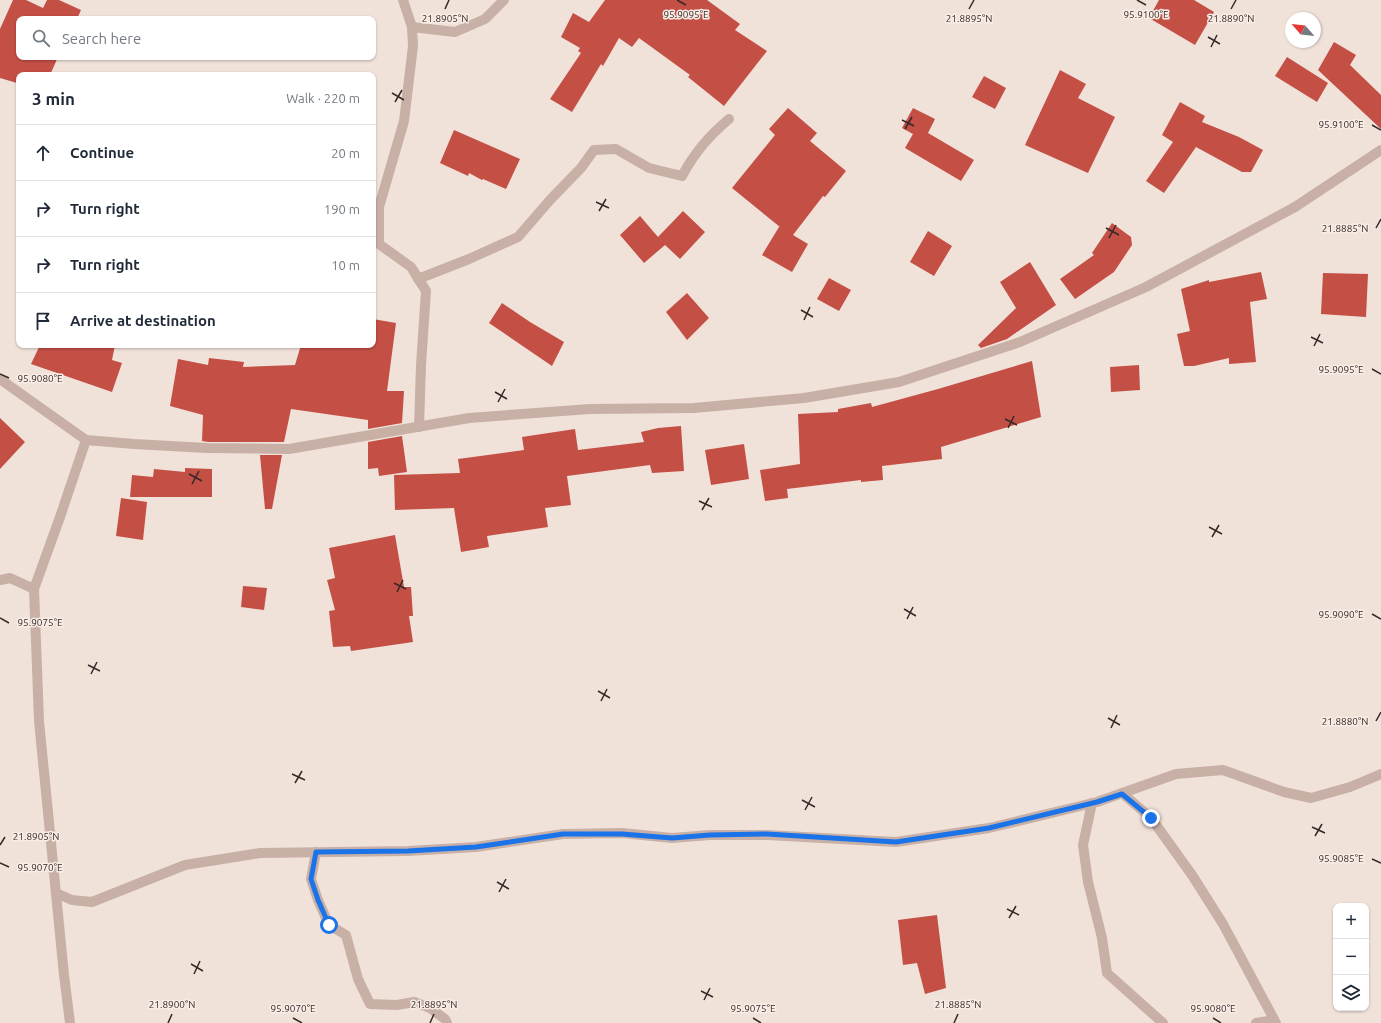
<!DOCTYPE html>
<meta charset="utf-8">
<style>
body{margin:0;font-family:Ubuntu,sans-serif;background:#f2f2f3;color:#1f2937}
.controls{position:absolute;right:12px;bottom:12px;display:grid;overflow:hidden;border-radius:8px;box-shadow:0 1px 3px #0004}
.controls button{width:36px;height:36px;display:grid;place-items:center;padding:0;border:0;border-bottom:1px solid #e0e1e3;background:#fff;color:#1f2937;font:20px sans-serif}
.compass{position:absolute;left:1285px;top:12px;width:36px;height:36px;border-radius:50%;background:#fff;box-shadow:0 1px 3px #0004;rotate:298deg}
.stop{position:absolute;width:12px;height:12px;margin:-9px;border:3px solid #1a73e8;border-radius:50%;background:#fff}
.stop.end{background:#1a73e8;border-color:#fff;box-shadow:0 1px 4px #0008}
.list{margin:0;padding:0;list-style:none}
h2{display:flex;justify-content:space-between;align-items:center;height:52px;margin:0;padding:0 16px;font-size:17px}
h2 small{font-size:13px;font-weight:400;color:#747a83}
.list li{display:grid;grid-template-columns:26px 1fr auto;gap:12px;align-items:center;box-sizing:border-box;height:56px;padding:0 16px;border-top:1px solid #e0e1e3}
.list b{display:block;font-size:15px;white-space:nowrap}
.list em{font-size:13px;font-style:normal;color:#747a83}
.icon{flex:none;width:22px;height:22px;fill:none;stroke:currentColor;stroke-width:2;stroke-linecap:round;stroke-linejoin:round}
.map{position:relative;flex:none;width:1381px;height:1023px;overflow:hidden}
.search{position:absolute;background:#fff;box-shadow:0 1px 3px #0004;left:16px;top:16px;width:360px;height:44px;display:flex;align-items:center;gap:10px;box-sizing:border-box;padding:0 14px;border-radius:8px;color:#747a83;font-size:15px}
.panel{position:absolute;background:#fff;box-shadow:0 1px 3px #0004;left:16px;top:72px;width:360px;height:276px;border-radius:8px}
.map>svg:first-child{display:block}
.building{fill:#c34f45}
.lines{fill:none;stroke-linecap:round;stroke-linejoin:round}
.minor{stroke:#c8b0a6;stroke-width:10}
.route{stroke:#1a73e8;stroke-width:5}
.ticks{fill:none;stroke:#352927;stroke-width:1.5}
.ticks-label{font-size:10px;text-anchor:middle;fill:#352927;stroke:#f9ede6;stroke-width:3;stroke-linejoin:round;paint-order:stroke}
</style>
<div class="map">
<svg width="1381" height="1023" viewBox="0 0 1381 1023">
<rect width="100%" height="100%" fill="#f1e2d9"/>
<g class="building">
<path d="M 13,0 L 26,0 L 43,8 L 47,0 L 59,0 L 81,10 L 77,19 L 19,19 L 19,57 L 58,57 L 50,75 L 19,75 L 17,83 L 0,78 L 0,29 Z"/>
<path d="M 605,0 L 707,0 L 740,24 L 735,30 L 767,51 L 724,106 L 688,77 L 690,75 L 639,38 L 632,47 L 619,38 L 603,66 L 601,64 L 572,112 L 550,99 L 581,53 L 578,51 L 580,48 L 561,37 L 573,13 L 589,22 Z"/>
<path d="M 1159,0 L 1194,0 L 1214,12 L 1195,45 L 1149,18 Z"/>
<path d="M 1334,42 L 1356,55 L 1350,65 L 1381,95 L 1381,129 L 1318,70 Z"/>
<path d="M 1287,57 L 1328,83 L 1317,102 L 1275,76 Z"/>
<path d="M 1060,70 L 1086,84 L 1078,98 L 1115,117 L 1088,173 L 1025,145 Z"/>
<path d="M 984,76 L 1006,88 L 995,109 L 972,97 Z"/>
<path d="M 1180,102 L 1205,116 L 1202,122 L 1239,137 L 1263,150 L 1251,172 L 1242,172 L 1196,147 L 1164,193 L 1146,181 L 1173,142 L 1162,135 Z"/>
<path d="M 788,108 L 817,133 L 810,141 L 846,171 L 825,197 L 823,196 L 793,235 L 808,244 L 792,272 L 762,255 L 779,227 L 780,227 L 732,188 L 775,135 L 769,129 Z"/>
<path d="M 913,108 L 935,119 L 928,133 L 974,160 L 961,181 L 905,148 L 913,134 L 902,128 Z"/>
<path d="M 454,130 L 520,159 L 506,189 L 483,179 L 482,180 L 469,173 L 468,176 L 440,163 Z"/>
<path d="M 683,211 L 705,232 L 680,259 L 665,245 L 644,263 L 620,235 L 640,216 L 658,237 Z"/>
<path d="M 1112,223 L 1131,237 L 1132,245 L 1114,272 L 1075,299 L 1060,279 L 1094,255 L 1092,253 Z"/>
<path d="M 928,231 L 952,246 L 934,276 L 910,262 Z"/>
<path d="M 1030,262 L 1056,305 L 1007,339 L 981,348 L 978,345 L 1016,308 L 1000,282 Z"/>
<path d="M 1261,272 L 1267,299 L 1250,302 L 1256,362 L 1229,364 L 1229,358 L 1194,366 L 1184,366 L 1177,334 L 1190,331 L 1181,289 L 1209,280 L 1209,282 Z"/>
<path d="M 1323,273 L 1368,274 L 1366,317 L 1321,314 Z"/>
<path d="M 829,278 L 851,290 L 839,311 L 817,299 Z"/>
<path d="M 687,293 L 709,318 L 687,340 L 666,312 Z"/>
<path d="M 502,303 L 530,322 L 564,342 L 552,366 L 489,323 Z"/>
<path d="M 373,319 L 396,323 L 387,391 L 404,391 L 402,423 L 368,429 L 368,420 L 291,409 L 284,442 L 208,442 L 202,441 L 203,415 L 170,406 L 178,359 L 208,365 L 209,358 L 244,362 L 243,367 L 295,365 L 301,345 L 373,345 Z"/>
<path d="M 40,345 L 115,345 L 112,360 L 122,363 L 112,392 L 31,364 Z"/>
<path d="M 1032,361 L 1041,417 L 941,447 L 942,459 L 882,466 L 883,480 L 861,482 L 861,480 L 787,489 L 788,498 L 765,501 L 760,470 L 800,464 L 798,414 L 838,412 L 838,409 L 871,403 L 872,407 L 938,389 Z"/>
<path d="M 1139,365 L 1140,390 L 1111,392 L 1110,367 Z"/>
<path d="M 0,418 L 25,442 L 0,469 Z"/>
<path d="M 681,426 L 684,471 L 652,473 L 650,465 L 567,476 L 571,505 L 545,508 L 548,527 L 487,536 L 489,547 L 461,552 L 454,508 L 395,510 L 394,475 L 460,473 L 458,459 L 524,450 L 522,437 L 575,429 L 578,450 L 644,442 L 641,432 L 658,428 Z"/>
<path d="M 402,436 L 407,472 L 379,476 L 378,468 L 368,469 L 368,442 Z"/>
<path d="M 744,444 L 749,479 L 711,485 L 705,450 Z"/>
<path d="M 260,455 L 282,455 L 272,509 L 265,509 Z"/>
<path d="M 185,468 L 212,469 L 212,497 L 130,497 L 132,475 L 153,477 L 154,469 L 185,472 Z"/>
<path d="M 121,498 L 147,502 L 143,540 L 116,536 Z"/>
<path d="M 395,535 L 404,587 L 411,587 L 413,616 L 409,616 L 413,642 L 351,651 L 350,646 L 333,647 L 329,611 L 335,610 L 327,580 L 335,578 L 329,548 Z"/>
<path d="M 243,586 L 267,588 L 264,610 L 241,607 Z"/>
<path d="M 937,915 L 946,988 L 925,994 L 917,963 L 903,965 L 898,920 Z"/>
</g>
<g class="lines">
<g class="minor">
<path d="M 403,0 L 412,27 L 413,46 L 404,121 L 379,207 L 379,244 L 411,267 L 426,291 L 421,365 L 419,427"/>
<path d="M 412,27 L 455,32 L 485,19 L 504,0"/>
<path d="M 418,279 L 469,259 L 518,237 L 550,200 L 581,168 L 594,150 L 616,149 L 649,168 L 682,176 C 695,152 709,136 729,119"/>
<path d="M 0,379 L 86,440 L 134,444 L 207,448 L 289,449 L 469,418 L 590,409 L 694,408 L 804,398 L 899,382 L 1020,342 L 1146,287 L 1295,207 L 1381,150"/>
<path d="M 0,580 L 10,578 L 34,589"/>
<path d="M 1122,793 L 1151,818 L 1192,875 L 1223,924 L 1276,1023"/>
<path d="M 1092,803 L 1083,845 L 1088,882 L 1102,938 L 1107,973 L 1163,1023"/>
<path d="M 316,852 L 311,879 L 318,900 L 329,925 L 346,935 L 358,979 L 370,1004 L 397,1005 L 414,1002 L 430,1008 L 445,1019 L 447,1023"/>
<path d="M 56,893 L 72,900 L 92,902 L 185,865 L 260,853 L 408,851 L 476,847 L 563,834 L 622,833 L 672,838 L 710,835 L 767,835 L 896,842 L 989,828 L 1097,802 L 1176,774 L 1223,770 L 1284,792 L 1311,798 L 1350,787 L 1381,774"/>
<path d="M 70,1023 L 64,975 L 39,721 L 34,589 L 60,517 L 86,440"/>
<path d="M 1256,1023 L 1274,1020"/>
</g>
</g>
<g class="lines">
<path class="route" d="M 329,925 L 318,900 L 311,879 L 316,852 L 408,851 L 476,847 L 563,834 L 622,834 L 672,838 L 710,835 L 767,834 L 896,842 L 989,828 L 1097,802 L 1122,794 L 1151,818"/>
</g>
<path class="ticks" d="M 677,0 L 686,5M 1137,0 L 1146,5M 445,9 L 449,0M 969,9 L 974,0M 1231,9 L 1236,0M 1208,37 L 1220,44M 1211,47 L 1217,35M 392,93 L 404,100M 395,102 L 402,90M 902,120 L 914,126M 1372,125 L 1381,130M 905,129 L 912,117M 596,202 L 609,208M 599,211 L 606,199M 1106,228 L 1119,235M 1376,228 L 1381,219M 1109,238 L 1116,225M 801,310 L 813,317M 804,320 L 810,307M 1311,337 L 1323,343M 1314,346 L 1320,334M 1372,369 L 1381,374M 0,374 L 9,378M 495,392 L 507,399M 498,402 L 505,389M 1005,419 L 1017,425M 1008,428 L 1014,416M 189,474 L 202,481M 192,484 L 199,471M 699,501 L 712,507M 702,510 L 709,498M 1209,527 L 1222,534M 1212,537 L 1219,525M 394,583 L 406,589M 397,592 L 403,580M 904,609 L 916,616M 1372,614 L 1381,619M 0,618 L 9,623M 907,619 L 913,607M 88,665 L 100,671M 91,674 L 97,662M 598,691 L 610,698M 601,701 L 607,689M 1108,718 L 1120,725M 1376,721 L 1381,712M 1111,728 L 1117,715M 292,774 L 305,780M 295,783 L 302,771M 802,800 L 815,807M 805,810 L 812,797M 1312,827 L 1325,833M 1315,836 L 1322,824M 0,845 L 5,837M 1372,859 L 1381,863M 0,863 L 9,867M 497,882 L 509,889M 499,892 L 506,879M 1007,909 L 1019,915M 1009,918 L 1016,906M 191,964 L 203,971M 194,974 L 200,961M 701,991 L 713,997M 704,1000 L 710,988M 293,1018 L 302,1023M 753,1018 L 761,1023M 1213,1018 L 1221,1023M 168,1023 L 172,1014M 430,1023 L 434,1014M 954,1023 L 958,1014"/>
<g class="ticks-label">
<text x="686" y="18">95.9095°E</text>
<text x="1146" y="18">95.9100°E</text>
<text x="445" y="22">21.8905°N</text>
<text x="969" y="22">21.8895°N</text>
<text x="1231" y="22">21.8890°N</text>
<text x="1341" y="128">95.9100°E</text>
<text x="1345" y="232">21.8885°N</text>
<text x="1341" y="373">95.9095°E</text>
<text x="40" y="382">95.9080°E</text>
<text x="1341" y="618">95.9090°E</text>
<text x="40" y="626">95.9075°E</text>
<text x="1345" y="725">21.8880°N</text>
<text x="36" y="840">21.8905°N</text>
<text x="1341" y="862">95.9085°E</text>
<text x="40" y="871">95.9070°E</text>
<text x="172" y="1008">21.8900°N</text>
<text x="434" y="1008">21.8895°N</text>
<text x="958" y="1008">21.8885°N</text>
<text x="293" y="1012">95.9070°E</text>
<text x="753" y="1012">95.9075°E</text>
<text x="1213" y="1012">95.9080°E</text>
</g>
</svg>
<div class="controls">
<button>+</button>
<button>−</button>
<button><svg class="icon" aria-label="layers" viewBox="0 0 24 24"><path d="M12 4l9 5-9 5-9-5zM3 14l9 5 9-5"/></svg></button>
</div>
<svg class="compass" viewBox="-18 -18 36 36"><path d="M0-13l5 13h-10z" fill="#e53935"/><path d="M0 13l5-13h-10z" fill="#747a83"/></svg>
<div class="stop" style="left:329px;top:925px"></div>
<div class="stop end" style="left:1151px;top:818px"></div>
<div class="search"><svg class="icon" aria-label="search" viewBox="0 0 24 24"><circle cx="10" cy="10" r="6"/><path d="M15 15l6 6"/></svg>Search here</div>
<section class="panel">
<h2>3 min<small>Walk · 220 m</small></h2>
<ul class="list">
<li><svg class="icon" aria-label="ahead" viewBox="0 0 24 24"><path d="M12 20V5M6 11l6-6 6 6"/></svg><div><b>Continue</b></div><em>20 m</em></li>
<li><svg class="icon" aria-label="right" viewBox="0 0 24 24"><path d="M7 20v-9h11M14 6l5 5-5 5"/></svg><div><b>Turn right</b></div><em>190 m</em></li>
<li><svg class="icon" aria-label="right" viewBox="0 0 24 24"><path d="M7 20v-9h11M14 6l5 5-5 5"/></svg><div><b>Turn right</b></div><em>10 m</em></li>
<li><svg class="icon" aria-label="arrive" viewBox="0 0 24 24"><path d="M6 21V4h12l-3 4 3 4H6"/></svg><div><b>Arrive at destination</b></div></li>
</ul>
</section>
</div>
